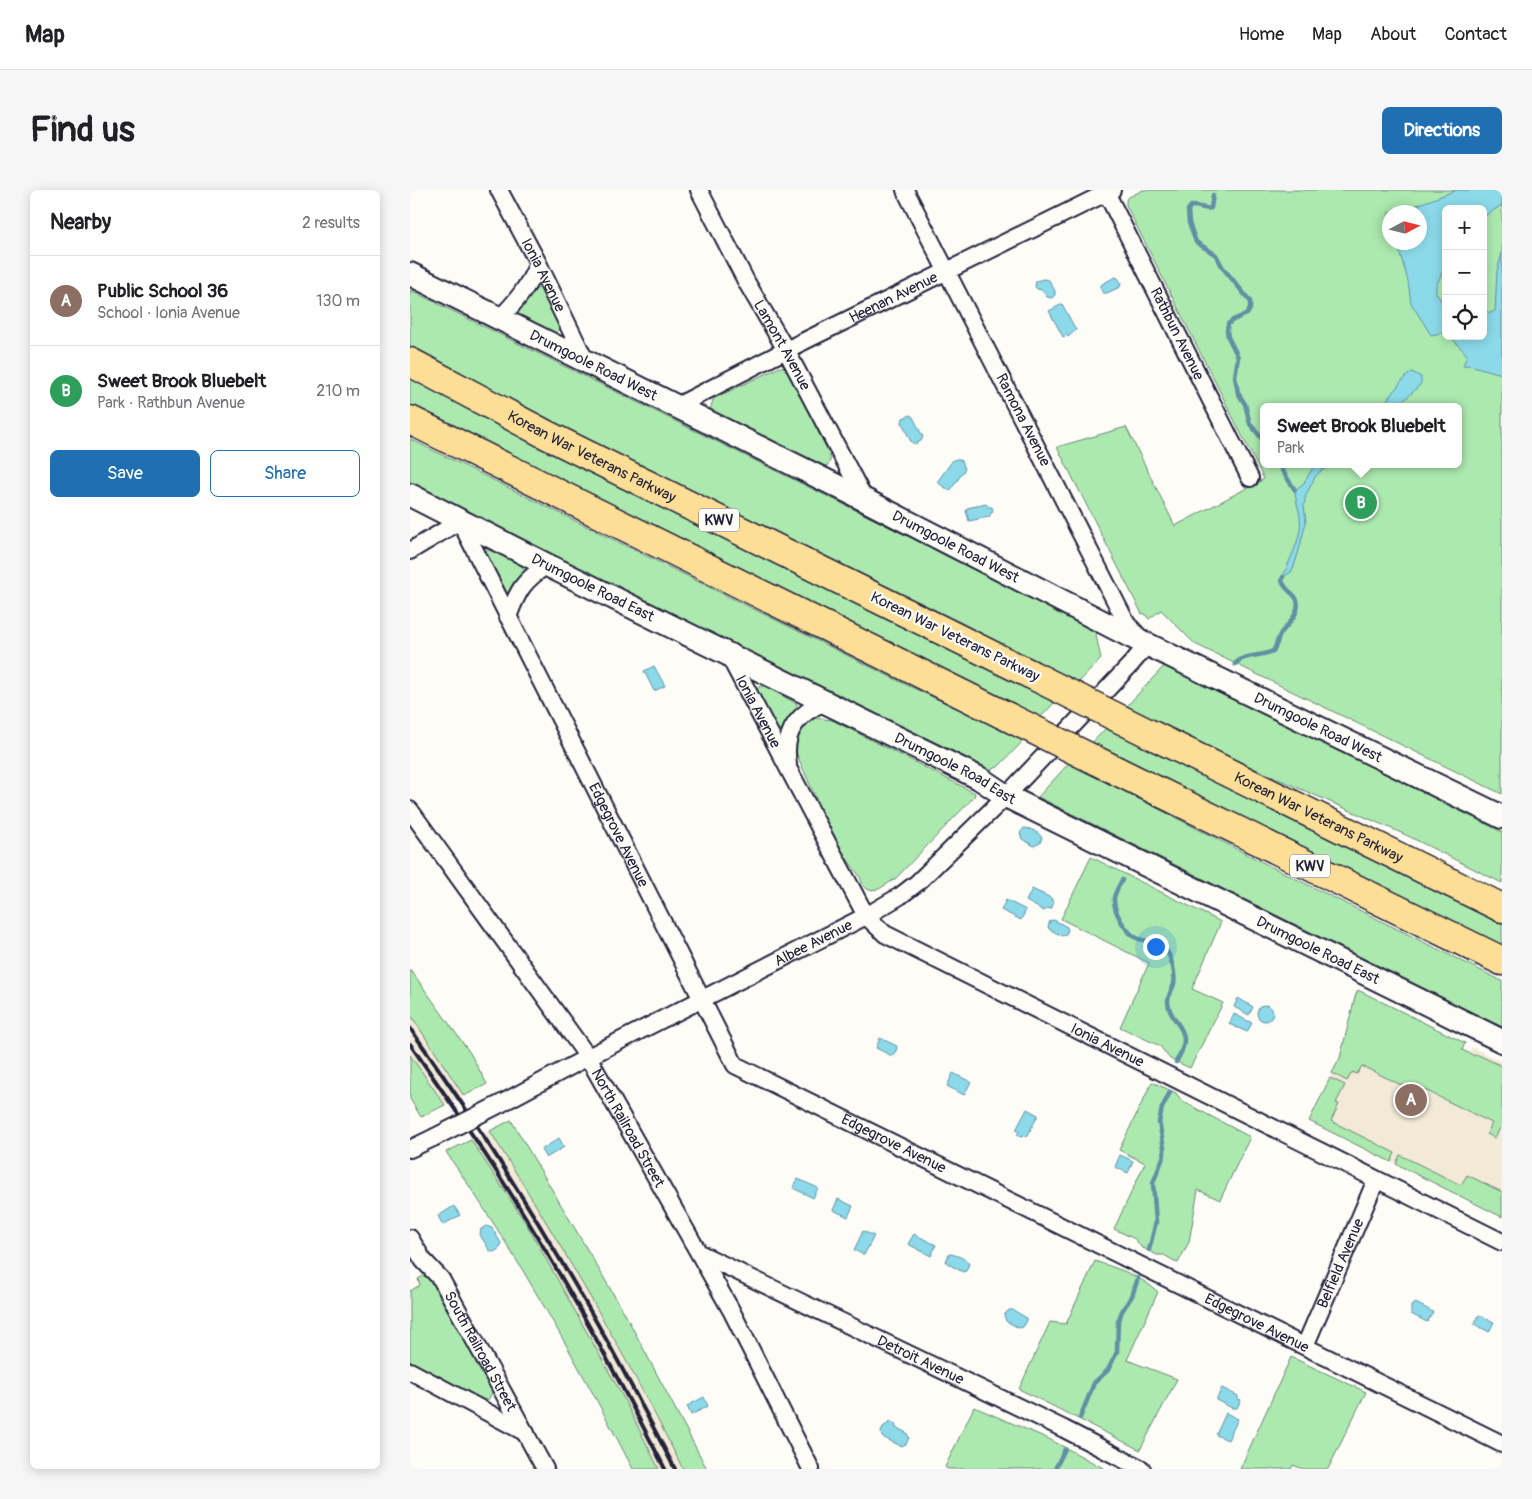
<!DOCTYPE html>
<meta charset="utf-8">
<style>
body{margin:0;font-family:Pangolin,sans-serif;background:#f6f6f6;color:#202124}
.controls{position:absolute;right:15px;top:15px;display:grid;overflow:hidden;border-radius:8px;box-shadow:0 2px 12px #0003}
.controls button{width:45px;height:45px;display:grid;place-items:center;padding:0;border:0;border-bottom:1px solid #e0e0e0;background:#fff;color:#202124;font:25px sans-serif}
.compass{position:absolute;left:972px;top:15px;width:45px;height:45px;border-radius:50%;background:#fff;box-shadow:0 2px 12px #0003;rotate:83deg}
.you{position:absolute;left:745px;top:756px;width:18px;height:18px;margin:-12px;border:4px solid #fff;border-radius:50%;background:#1a73e8;box-shadow:0 0 0 8px #1a73e833}
.badge{display:grid;place-items:center;width:32px;height:32px;border-radius:50%;background:#1f6fb2;color:#fff;font-size:16px;font-weight:700}
.pin{position:absolute;translate:-50% -50%;border:2px solid #fff;box-shadow:0 1px 5px #0006}
.popup{position:absolute;left:850px;top:213px;width:202px;height:65px;box-sizing:border-box;display:grid;place-content:center;border-radius:8px;background:#fff;filter:drop-shadow(0 1px 4px #0005);font-size:16px;white-space:nowrap;color:#757577}
.popup b{font-size:19px;color:#202124}
.popup::after{content:'';position:absolute;left:50%;top:100%;margin-left:-10px;border:10px solid transparent;border-top-color:#fff}
.list{margin:0;padding:0;list-style:none}
h2{display:flex;justify-content:space-between;align-items:center;height:65px;margin:0;padding:0 20px;font-size:21px}
h2 small{font-size:16px;font-weight:400;color:#757577}
.list li{display:grid;grid-template-columns:32px 1fr auto;gap:15px;align-items:center;box-sizing:border-box;height:90px;padding:0 20px;border-top:1px solid #e0e0e0}
.list b{display:block;font-size:19px;white-space:nowrap}
.list p{margin:0;font-size:16px;white-space:nowrap;color:#757577}
.list em{font-size:16px;font-style:normal;color:#757577}
.actions{display:flex;gap:10px;padding:15px 20px}
.actions a{flex:1;padding:11px 0;border:1px solid #1f6fb2;border-radius:8px;text-align:center;font-size:18px;color:#1f6fb2}
.actions .main{background:#1f6fb2;color:#fff}
.icon{flex:none;width:28px;height:28px;fill:none;stroke:currentColor;stroke-width:2;stroke-linecap:round;stroke-linejoin:round}
.map{position:relative;flex:none;width:1092px;height:1279px;overflow:hidden;border-radius:8px}
header{display:flex;align-items:center;gap:30px;box-sizing:border-box;height:70px;padding:0 25px;background:#fff;border-bottom:1px solid #e0e0e0}
header strong{font-size:24px}
nav{display:flex;gap:28px;margin-inline-start:auto;font-size:18px}
.intro{display:flex;align-items:center;justify-content:space-between;box-sizing:border-box;height:120px;padding:0 30px}
h1{margin:0;font-size:35px}
.button{padding:12px 22px;border-radius:8px;background:#1f6fb2;color:#fff;font-size:18px;font-weight:700}
main{display:flex;gap:30px;padding:0 30px}
aside{flex:1;background:#fff;border-radius:8px;box-shadow:0 2px 12px #0003}
.map>svg:first-child{display:block}
.built{fill:#f2e9d7}
.green{fill:#ace9af;stroke:#678675;fill-rule:evenodd}
.water{fill:#8bd9e9;stroke:#6190a3}
.lines{fill:none;stroke-linecap:round;stroke-linejoin:round}
.stream{stroke:#6190a3;stroke-width:4.5}
.minor-casing{stroke:#22223b;stroke-width:20}
.secondary-casing{stroke:#22223b;stroke-width:26}
.motorway-casing{stroke:#22223b;stroke-width:31}
.minor{stroke:#fdfcf7;stroke-width:16}
.secondary{stroke:#fdfcf7;stroke-width:22}
.motorway{stroke:#fcde96;stroke-width:28}
.rail{stroke:#22223b;stroke-width:4}
.minor-bridge-casing{stroke:#22223b;stroke-width:20;stroke-linecap:butt}
.motorway-bridge-casing{stroke:#22223b;stroke-width:31;stroke-linecap:butt}
.minor-bridge{stroke:#fdfcf7;stroke-width:16}
.motorway-bridge{stroke:#fcde96;stroke-width:28}
.labels{text-anchor:middle;dominant-baseline:central;stroke-width:4.5;stroke-linejoin:round;paint-order:stroke}
.shield{fill:#fdfcf7;stroke:#646373;stroke-width:1}
.shield-label{font-size:14px;font-weight:bold;fill:#22223b}
.street-label{font-size:15px;fill:#22223b;stroke:#fdfcf7}
</style>
<header>
<strong>Map</strong>
<nav><a>Home</a><a>Map</a><a>About</a><a>Contact</a></nav>
</header>
<div class="intro"><h1>Find us</h1><a class="button">Directions</a></div>
<main>
<aside>
<h2>Nearby<small>2 results</small></h2>
<ul class="list">
<li><span class="badge" style="background:#8d6e63">A</span><div><b>Public School 36</b><p>School · Ionia Avenue</p></div><em>130 m</em></li>
<li><span class="badge" style="background:#2e9e5b">B</span><div><b>Sweet Brook Bluebelt</b><p>Park · Rathbun Avenue</p></div><em>210 m</em></li>
</ul>
<div class="actions"><a class="main">Save</a><a>Share</a></div>
</aside>
<div class="map">
<svg width="1092" height="1279" viewBox="0 0 1092 1279">
<rect width="100%" height="100%" fill="#fdfcf7"/>
<filter id="ink" filterUnits="userSpaceOnUse"><feTurbulence type="fractalNoise" baseFrequency=".02" numOctaves="2"/><feDisplacementMap in="SourceGraphic" scale="10" xChannelSelector="R" yChannelSelector="G"/><feConvolveMatrix kernelMatrix="1 2 1 2 8 2 1 2 1" color-interpolation-filters="sRGB"/></filter>
<g filter="url(#ink)">
<g class="built">
<path d="M 945,807 L 1059,863 L 1062,857 L 1092,872 L 1092,1027 L 899,931 L 930,868 Z"/>
<path d="M 0,824 L 9,836 L 54,906 L 35,915 L 0,865 Z"/>
<path d="M 80,941 L 131,1022 L 186,1116 L 273,1279 L 249,1279 L 213,1207 L 117,1035 L 61,950 Z"/>
</g>
<g class="green">
<path d="M 733,0 L 1092,0 L 1092,604 L 785,454 L 751,420 L 739,429 L 734,423 L 732,424 L 647,257 L 716,237 L 765,336 L 854,289 L 716,15 L 716,11 L 717,8 ZM 1036,19 L 1073,19 L 1073,146 L 1036,146 ZM 979,22 L 1009,22 L 1009,52 L 979,52 ZM 854,217 L 1048,217 L 1048,274 L 854,274 Z"/>
<path d="M 129,98 L 132,99 L 151,135 L 149,140 L 146,143 L 111,127 L 108,124 C 109,118 123,100 129,98 Z"/>
<path d="M 0,100 L 690,441 L 686,445 L 691,469 L 667,494 L 552,433 L 133,227 L 0,156 Z"/>
<path d="M 370,177 L 374,177 L 377,180 L 420,265 L 420,272 L 417,276 L 410,276 L 302,222 L 300,220 L 303,210 L 307,207 Z"/>
<path d="M 0,186 L 647,510 L 626,532 L 0,220 Z"/>
<path d="M 0,249 L 501,497 L 615,549 L 588,577 L 582,579 L 581,582 L 140,364 L 0,293 Z"/>
<path d="M 79,360 L 111,375 L 114,379 L 115,383 L 97,405 L 95,406 L 74,361 Z"/>
<path d="M 756,474 L 1092,642 L 1092,693 L 996,645 L 852,582 L 715,518 Z"/>
<path d="M 350,496 L 355,496 L 387,514 L 387,520 L 370,540 L 366,540 L 346,503 L 348,498 Z"/>
<path d="M 405,528 L 422,530 L 565,603 L 564,607 L 485,689 L 469,699 L 459,700 L 453,696 L 450,687 L 430,659 L 414,627 L 387,565 C 384,549 389,535 405,528 Z"/>
<path d="M 698,536 L 1092,731 L 1092,762 L 679,556 Z"/>
<path d="M 659,573 L 850,671 L 1092,791 L 1092,837 L 628,607 Z"/>
<path d="M 681,667 L 811,732 L 782,799 L 813,813 L 780,878 L 760,869 L 750,856 L 710,837 L 739,773 L 651,729 Z"/>
<path d="M 0,779 L 60,863 L 77,894 L 54,906 L 0,824 Z"/>
<path d="M 948,800 L 1055,853 L 1052,860 L 1065,866 L 1066,864 L 1092,876 L 1092,934 L 1085,948 L 1077,944 L 1082,933 L 1015,900 L 1012,905 L 952,876 L 947,884 L 942,882 L 937,891 L 922,883 L 930,868 L 945,807 Z"/>
<path d="M 0,865 L 35,915 L 11,927 L 0,909 Z"/>
<path d="M 920,888 L 935,895 L 926,913 L 929,914 L 921,931 L 985,963 L 981,972 L 899,931 Z"/>
<path d="M 742,892 L 766,903 L 772,911 L 840,947 L 810,1010 L 788,1000 L 779,1052 L 768,1073 L 754,1065 L 747,1065 L 731,1057 L 725,1049 L 704,1039 L 735,973 L 709,960 Z"/>
<path d="M 101,930 L 214,1122 L 297,1279 L 273,1279 C 215,1163 149,1051 80,941 Z"/>
<path d="M 61,950 L 117,1035 L 213,1207 L 249,1279 L 223,1279 C 167,1171 106,1062 36,962 Z"/>
<path d="M 990,965 L 1051,995 L 1057,985 L 1092,1002 L 1092,1027 L 986,974 Z"/>
<path d="M 685,1071 C 708,1079 730,1085 748,1102 L 717,1170 L 767,1189 L 730,1260 L 609,1199 L 640,1132 L 656,1134 Z"/>
<path d="M 13,1086 L 20,1088 L 81,1193 L 82,1203 L 78,1210 L 70,1210 L 0,1174 L 0,1101 L 10,1095 L 8,1089 Z"/>
<path d="M 881,1167 L 956,1202 L 918,1279 L 893,1279 L 883,1275 L 881,1279 L 830,1279 Z"/>
<path d="M 564,1217 L 639,1249 L 695,1279 L 537,1279 L 535,1277 Z"/>
</g>
<g class="water">
<path d="M 1047,0 L 1092,0 L 1092,15 L 1073,27 L 1073,19 L 1036,19 L 1036,74 L 1026,96 L 1026,103 L 1036,118 L 1036,142 L 1021,145 L 1001,113 L 998,91 L 987,53 L 1009,52 L 1009,22 L 988,22 Z"/>
<path d="M 1092,63 L 1092,184 L 1059,175 L 1053,176 L 1057,165 L 1040,146 L 1073,146 L 1073,119 L 1080,123 L 1085,121 L 1087,81 Z"/>
<path d="M 705,87 L 708,88 L 711,93 L 710,97 L 697,103 L 693,103 L 690,98 L 692,94 Z"/>
<path d="M 633,89 L 639,90 L 645,101 L 645,105 L 642,108 L 637,107 L 632,100 L 627,99 L 625,97 L 626,91 Z"/>
<path d="M 652,114 L 666,140 L 658,147 L 657,145 L 653,147 L 639,121 Z"/>
<path d="M 1002,182 L 1011,187 L 1011,193 L 1009,196 L 987,217 L 971,217 L 995,187 Z"/>
<path d="M 500,225 L 503,227 L 513,247 L 511,251 L 505,254 L 501,252 L 492,232 L 493,228 Z"/>
<path d="M 543,270 L 548,269 L 552,271 L 555,279 L 540,301 L 527,292 Z"/>
<path d="M 905,274 L 924,274 L 911,281 L 905,287 L 896,305 L 894,315 L 896,332 L 888,364 L 884,376 L 881,382 L 873,387 C 879,369 893,348 890,327 C 889,318 885,310 885,300 L 894,293 Z"/>
<path d="M 576,314 L 579,317 L 582,317 L 583,322 L 581,323 L 579,327 L 559,331 L 556,321 L 557,318 Z"/>
<path d="M 244,476 L 255,496 L 244,501 L 234,481 Z"/>
<path d="M 614,638 C 620,638 629,642 632,648 L 630,653 L 624,656 L 612,649 L 610,643 Z"/>
<path d="M 622,699 L 641,708 L 644,713 L 641,719 L 638,718 L 634,721 L 616,711 Z"/>
<path d="M 596,710 L 616,720 L 611,730 L 591,720 Z"/>
<path d="M 644,730 L 657,737 L 658,740 L 656,744 L 652,746 L 639,739 L 638,736 L 640,731 Z"/>
<path d="M 828,808 L 843,817 L 839,825 L 824,817 Z"/>
<circle cx="855" cy="823" r="8"/>
<path d="M 824,824 L 842,833 L 837,842 L 819,834 Z"/>
<path d="M 470,848 L 487,856 L 486,861 L 482,866 L 466,858 Z"/>
<path d="M 543,883 L 561,892 L 554,905 L 537,896 Z"/>
<path d="M 617,919 L 628,925 L 617,947 L 614,945 L 612,947 L 607,945 L 609,942 L 606,940 Z"/>
<path d="M 149,948 L 154,957 L 136,968 L 131,960 Z"/>
<path d="M 710,965 L 723,971 L 718,983 L 705,977 Z"/>
<path d="M 388,989 L 408,998 L 403,1008 L 383,998 Z"/>
<path d="M 428,1009 L 443,1016 L 438,1027 L 423,1020 Z"/>
<path d="M 44,1016 L 50,1025 L 33,1035 L 28,1026 Z"/>
<path d="M 76,1036 L 82,1038 L 91,1053 L 90,1058 L 84,1062 L 80,1061 L 70,1045 L 71,1039 Z"/>
<path d="M 453,1041 L 464,1046 L 454,1065 L 444,1060 Z"/>
<path d="M 504,1044 L 526,1055 L 521,1066 L 498,1054 Z"/>
<path d="M 539,1064 C 545,1064 557,1069 559,1074 L 556,1081 L 553,1082 L 538,1074 L 536,1071 Z"/>
<path d="M 1006,1113 L 1023,1122 L 1017,1132 L 1001,1124 L 1001,1116 Z"/>
<path d="M 599,1120 L 603,1120 L 615,1127 L 617,1131 L 613,1137 L 609,1138 L 596,1131 L 594,1125 Z"/>
<path d="M 1069,1125 L 1084,1132 L 1079,1142 L 1064,1134 Z"/>
<path d="M 812,1198 L 828,1206 L 828,1209 L 831,1210 L 827,1218 L 822,1218 L 806,1210 Z"/>
<path d="M 294,1207 L 298,1216 L 281,1225 L 277,1216 Z"/>
<path d="M 816,1223 L 828,1229 L 818,1250 L 806,1245 Z"/>
<path d="M 479,1231 L 486,1234 L 485,1237 L 497,1243 L 499,1248 L 496,1254 L 491,1256 L 472,1247 L 471,1242 L 474,1236 L 478,1234 Z"/>
</g>
<g class="lines">
<g class="stream">
<path d="M 803,5 L 801,18 C 795,20 788,15 781,16 L 778,20 L 779,33 L 786,52 L 806,65 L 813,78 L 840,111 L 840,119 L 837,124 L 823,130 L 818,134 L 817,141 L 818,147 L 828,167 L 825,187 L 828,203 L 835,214 L 840,234 L 854,251"/>
<path d="M 868,274 L 885,300"/>
<path d="M 825,474 C 834,464 850,467 863,461 C 867,456 867,449 871,443 C 877,435 893,421 886,408 C 881,401 874,399 872,390 L 873,387"/>
<path d="M 712,690 C 709,696 705,702 704,708 C 703,721 716,744 729,749 C 737,752 748,750 754,757 C 761,765 766,784 764,794 C 762,800 758,805 758,812 C 759,829 774,835 774,850 C 774,858 770,865 766,872"/>
<path d="M 739,1060 L 746,1032 L 743,993 L 754,965 L 754,958 L 749,932 L 752,918 L 760,902"/>
<path d="M 670,1228 L 684,1193 L 698,1180 L 707,1162 L 708,1132 L 712,1121 L 722,1106 L 728,1088"/>
<path d="M 645,1279 L 655,1259"/>
</g>
<defs>
<g id="minor">
<path id="s1" d="M 89,0 L 128,73 L 176,172"/>
<path id="s2" d="M 289,0 L 337,93 L 376,160 L 455,310"/>
<path id="s3" d="M 695,0 L 840,288"/>
<path d="M 89,129 C 106,112 119,96 128,73"/>
<path id="s4" d="M 267,216 L 376,160 L 702,0"/>
<path id="s5" d="M 0,361 L 50,331 L 325,875 L 1092,1254"/>
<path d="M 98,427 C 108,400 113,391 137,375"/>
<path id="s6" d="M 318,464 L 456,726 L 475,744 L 1092,1052"/>
<path d="M 378,574 C 373,543 386,524 415,512"/>
<path id="s7" d="M 0,620 L 178,867 L 321,1120 L 401,1279"/>
<path id="s8" d="M 92,913 L 178,867 L 456,726 L 490,706 L 507,693 L 596,606 L 722,473 L 737,455 L 717,434 L 495,0"/>
<path d="M 0,959 L 23,948"/>
<path id="s9" d="M 0,1048 L 13,1070 L 31,1089 L 135,1279"/>
<path id="s10" d="M 289,1063 L 654,1239 L 732,1279"/>
<path id="s11" d="M 895,1156 L 966,990"/>
<path d="M 0,1181 L 116,1243"/>
</g>
<g id="secondary">
<path id="s12" d="M 0,84 L 455,310 L 718,445 L 1092,627"/>
<path id="s13" d="M 0,305 L 137,375 L 569,588 L 596,606 L 1092,851"/>
</g>
<g id="motorway">
<path id="s14" d="M 0,172 L 137,245 L 620,484"/>
<path d="M 0,230 L 592,524"/>
<path id="s15" d="M 740,544 L 1092,718"/>
<path d="M 707,581 L 1092,771"/>
</g>
</defs>
<use href="#minor" class="minor-casing"/>
<use href="#secondary" class="secondary-casing"/>
<use href="#motorway" class="motorway-casing"/>
<use href="#minor" class="minor"/>
<use href="#secondary" class="secondary"/>
<use href="#motorway" class="motorway"/>
<g class="rail">
<path d="M 0,838 C 63,927 121,1018 175,1112 C 207,1167 236,1223 265,1279"/>
<path d="M 0,854 C 43,916 86,978 125,1043 C 172,1120 214,1199 255,1279"/>
</g>
<defs>
<path id="minor-bridge" d="M 23,948 L 92,913"/>
<g id="motorway-bridge">
<path d="M 620,484 L 740,544"/>
<path d="M 592,524 L 707,581"/>
</g>
</defs>
<use href="#minor-bridge" class="minor-bridge-casing"/>
<use href="#motorway-bridge" class="motorway-bridge-casing"/>
<use href="#minor-bridge" class="minor-bridge"/>
<use href="#motorway-bridge" class="motorway-bridge"/>
</g>
</g>
<g class="labels">
<g class="shield">
<rect x="289" y="318.5" width="40" height="23" rx="4"/>
<rect x="880" y="664.5" width="40" height="23" rx="4"/>
</g>
<g class="shield-label">
<text x="309" y="330">KWV</text>
<text x="900" y="676">KWV</text>
</g>
<g class="street-label">
<text stroke="none"><textPath href="#s1" startOffset="96">Ionia Avenue</textPath></text>
<text stroke="none"><textPath href="#s4" startOffset="242">Heenan Avenue</textPath></text>
<text stroke="none"><textPath href="#s3" startOffset="161">Rathbun Avenue</textPath></text>
<text stroke="none"><textPath href="#s2" startOffset="176">Lamont Avenue</textPath></text>
<text stroke="none"><textPath href="#s12" startOffset="205">Drumgoole Road West</textPath></text>
<text transform="translate(613 230) rotate(63)">Ramona Avenue</text>
<text stroke="none"><textPath href="#s14" startOffset="205">Korean War Veterans Parkway</textPath></text>
<text stroke="none"><textPath href="#s12" startOffset="610">Drumgoole Road West</textPath></text>
<text stroke="none"><textPath href="#s13" startOffset="205">Drumgoole Road East</textPath></text>
<text transform="translate(545 447) rotate(26)">Korean War Veterans Parkway</text>
<text stroke="none"><textPath href="#s6" startOffset="65">Ionia Avenue</textPath></text>
<text stroke="none"><textPath href="#s12" startOffset="1015">Drumgoole Road West</textPath></text>
<text stroke="none"><textPath href="#s13" startOffset="610">Drumgoole Road East</textPath></text>
<text stroke="none"><textPath href="#s15" startOffset="188">Korean War Veterans Parkway</textPath></text>
<text stroke="none"><textPath href="#s5" startOffset="410">Edgegrove Avenue</textPath></text>
<text stroke="none"><textPath href="#s8" startOffset="350">Albee Avenue</textPath></text>
<text stroke="none"><textPath href="#s13" startOffset="1016">Drumgoole Road East</textPath></text>
<text stroke="none"><textPath href="#s6" startOffset="571">Ionia Avenue</textPath></text>
<text stroke="none"><textPath href="#s7" startOffset="386">North Railroad Street</textPath></text>
<text stroke="none"><textPath href="#s5" startOffset="845">Edgegrove Avenue</textPath></text>
<text stroke="none"><textPath href="#s11" startOffset="90">Belfield Avenue</textPath></text>
<text stroke="none"><textPath href="#s5" startOffset="1250">Edgegrove Avenue</textPath></text>
<text stroke="none"><textPath href="#s9" startOffset="134">South Railroad Street</textPath></text>
<text stroke="none"><textPath href="#s10" startOffset="246">Detroit Avenue</textPath></text>
</g>
</g>
</svg>
<div class="controls">
<button>+</button>
<button>−</button>
<button><svg class="icon" aria-label="locate" viewBox="0 0 24 24"><circle cx="12" cy="12" r="6"/><path d="M12 2v4M12 18v4M2 12h4M18 12h4"/></svg></button>
</div>
<svg class="compass" viewBox="-18 -18 36 36"><path d="M0-13l5 13h-10z" fill="#e53935"/><path d="M0 13l5-13h-10z" fill="#757577"/></svg>
<div class="you"></div>
<div class="pin badge" style="left:1001px;top:910px;background:#8d6e63">A</div>
<div class="pin badge" style="left:951px;top:313px;background:#2e9e5b">B</div>
<div class="popup"><b>Sweet Brook Bluebelt</b>Park</div>
</div>
</main>
